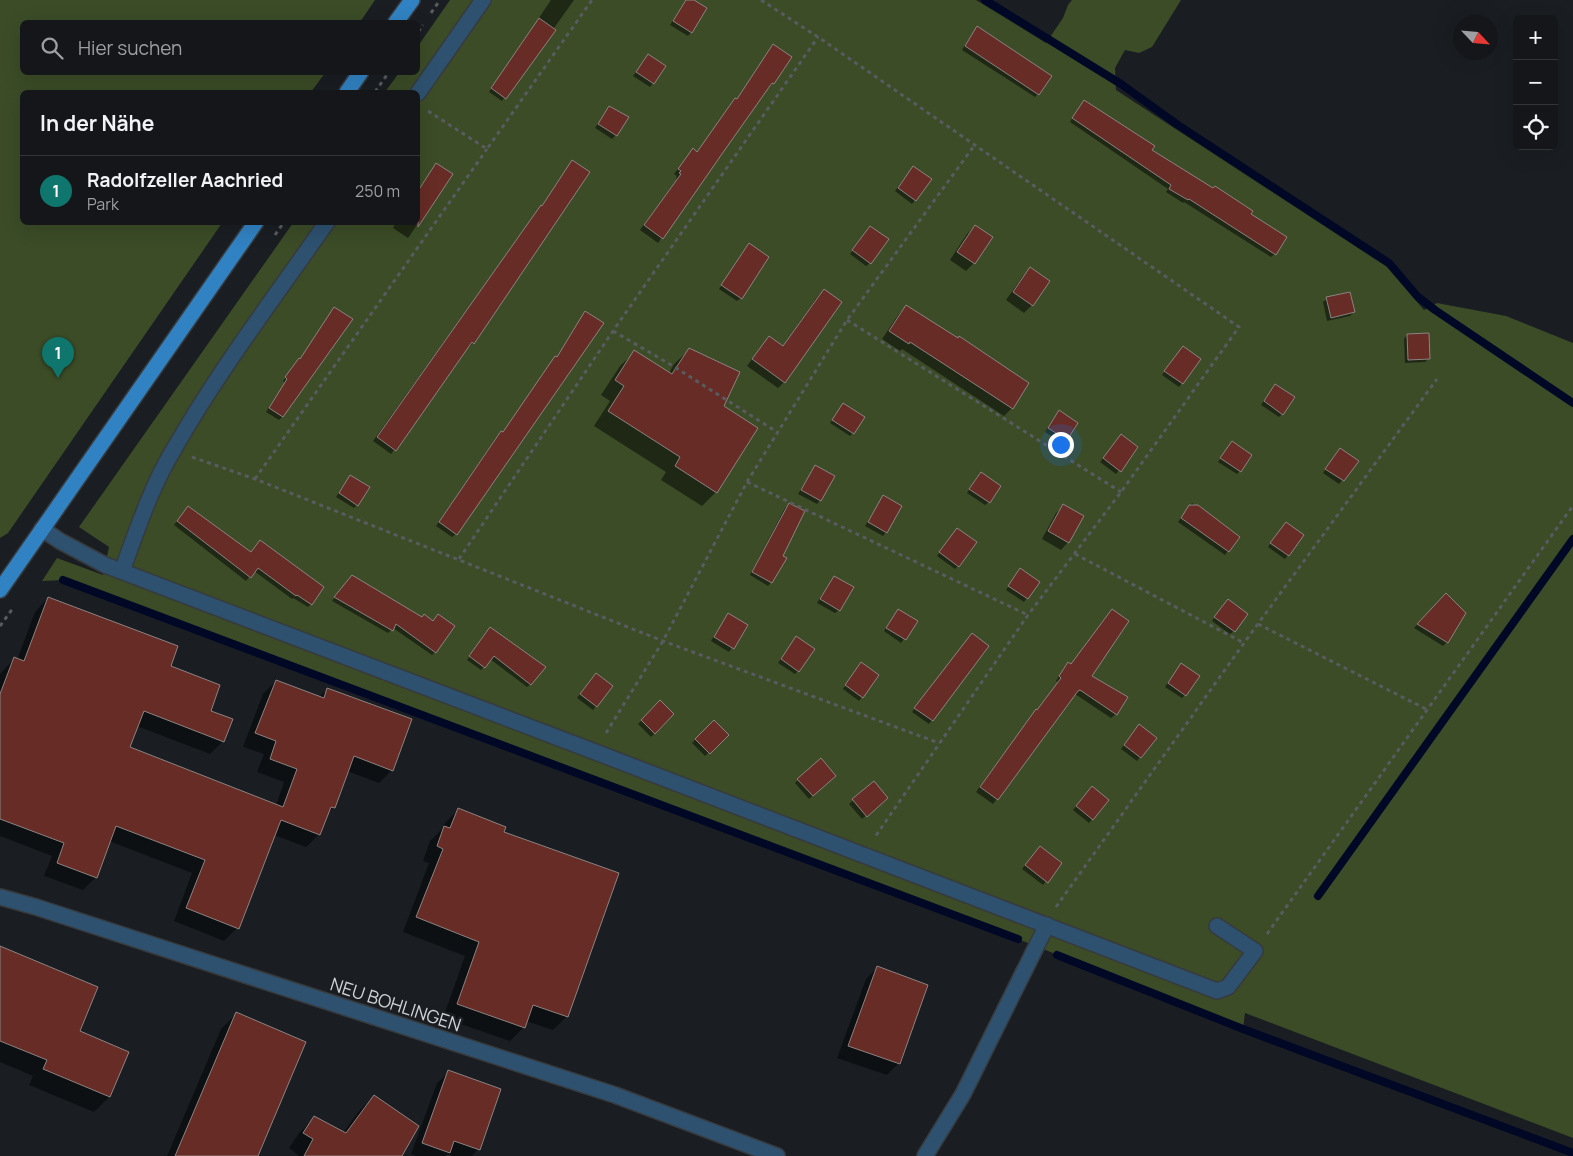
<!DOCTYPE html>
<html lang="de">
<meta charset="utf-8">
<style>
body{margin:0;font-family:Manrope,sans-serif;background:#212327;color:#f1f3f6}
.controls{position:absolute;right:15px;top:15px;display:grid;overflow:hidden;border-radius:8px;box-shadow:0 5px 20px #0002}
.controls button{width:45px;height:45px;display:grid;place-items:center;padding:0;border:0;border-bottom:1px solid #333539;background:#14161a;color:#f1f3f6;font:25px sans-serif}
.compass{position:absolute;left:1453px;top:15px;width:45px;height:45px;border-radius:50%;background:#14161a;box-shadow:0 5px 20px #0002;rotate:116deg}
.you{position:absolute;left:1060px;top:444px;width:18px;height:18px;margin:-12px;border:4px solid #fff;border-radius:50%;background:#1a73e8;box-shadow:0 0 0 8px #1a73e833}
.badge{display:grid;place-items:center;width:32px;height:32px;border-radius:50%;background:#0f766e;color:#fff;font-size:16px;font-weight:700}
.pin{position:absolute;translate:-50% -41px;filter:drop-shadow(0 1px 2px #0008)}
.pin::after{content:'';position:absolute;top:26px;width:18px;height:15px;background:inherit;clip-path:polygon(0 0,100% 0,50% 100%)}
.list{margin:0;padding:0;list-style:none}
h2{display:flex;justify-content:space-between;align-items:center;height:65px;margin:0;padding:0 20px;font-size:21px}
h2 small{font-size:16px;font-weight:400;color:#9d9fa2}
.list li{display:grid;grid-template-columns:32px 1fr auto;gap:15px;align-items:center;box-sizing:border-box;height:70px;padding:0 20px;border-top:1px solid #333539}
.list b{display:block;font-size:19px;white-space:nowrap}
.list p{margin:0;font-size:16px;white-space:nowrap;color:#9d9fa2}
.list em{font-size:16px;font-style:normal;color:#9d9fa2}
.icon{flex:none;width:28px;height:28px;fill:none;stroke:currentColor;stroke-width:2;stroke-linecap:round;stroke-linejoin:round}
.map{position:relative;flex:none;width:1573px;height:1156px;overflow:hidden}
.search{position:absolute;background:#14161a;box-shadow:0 5px 20px #0002;left:20px;top:20px;width:400px;height:55px;display:flex;align-items:center;gap:12px;box-sizing:border-box;padding:0 18px;border-radius:8px;color:#9d9fa2;font-size:19px}
.panel{position:absolute;background:#14161a;box-shadow:0 5px 20px #0002;left:20px;top:90px;width:400px;height:135px;border-radius:8px}
.map>svg:first-child{display:block}
.green{fill:#3b4c27}
.shadow{fill:#0007}
.lines{fill:none;stroke-linecap:round;stroke-linejoin:round}
.stream{stroke:#000826;stroke-width:8}
.building{fill:#672c25;stroke:#8b8382}
.minor-casing{stroke:#373b3e;stroke-width:18}
.major-casing{stroke:#373b3e;stroke-width:18}
.path{stroke:#585b5f;stroke-width:3;stroke-dasharray:4 4;stroke-linecap:butt}
.minor{stroke:#2d516f;stroke-width:15}
.major{stroke:#3182c2;stroke-width:15}
.labels{text-anchor:middle;dominant-baseline:central;stroke-width:5;stroke-linejoin:round;paint-order:stroke}
.street-label{font-size:18px;fill:#cfd1d4;stroke:#1a1e22}
</style>
<div class="map">
<svg width="1573" height="1156" viewBox="0 0 1573 1156">
<rect width="100%" height="100%" fill="#1a1e22"/>
<g class="green">
<path d="M 0,0 L 375,0 L 360,22 L 22,22 L 22,72 L 325,73 L 311,92 L 22,92 L 22,222 L 222,223 L 8,533 L 0,538 Z"/>
<path d="M 450,0 L 976,0 L 1046,43 L 1063,18 L 1068,5 L 1072,0 L 1181,0 L 1152,47 L 1139,53 L 1125,50 L 1115,68 L 1116,90 L 1387,267 L 1424,310 L 1437,303 L 1506,316 L 1573,343 L 1573,1138 L 1245,1013 L 1243,1029 L 1018,939 L 63,580 L 42,581 L 57,558 L 103,575 L 109,547 L 79,527 L 293,223 L 418,222 L 418,92 L 385,92 L 399,73 L 418,72 L 418,46 Z"/>
</g>
<g class="shadow">
<path d="M 551,0 L 574,0 L 502,101 L 489,92 Z"/>
<path d="M 686,0 L 692,0 L 691,32 L 688,36 L 670,25 Z"/>
<path d="M 974,31 L 1038,94 L 1035,97 L 962,50 Z"/>
<path d="M 773,46 L 773,83 L 769,88 L 767,87 L 658,243 L 640,230 L 677,179 L 676,178 L 677,176 L 674,174 L 693,150 L 697,153 L 736,100 Z"/>
<path d="M 648,56 L 653,83 L 650,87 L 633,76 Z"/>
<path d="M 1081,105 L 1250,215 L 1275,254 L 1271,257 L 1184,202 L 1183,203 L 1166,192 L 1168,189 L 1070,122 Z"/>
<path d="M 609,107 L 616,135 L 612,139 L 595,128 Z"/>
<path d="M 572,162 L 589,173 L 473,343 L 469,347 L 468,346 L 391,454 L 373,441 L 537,211 L 541,207 Z"/>
<path d="M 433,168 L 451,175 L 408,238 L 393,228 L 396,222 L 418,222 L 418,191 Z"/>
<path d="M 910,171 L 915,200 L 912,204 L 895,191 Z"/>
<path d="M 975,226 L 991,237 L 974,263 L 966,271 L 950,260 L 967,234 Z"/>
<path d="M 867,231 L 870,263 L 866,266 L 850,254 Z"/>
<path d="M 749,245 L 741,298 L 737,301 L 719,289 Z"/>
<path d="M 1031,269 L 1048,281 L 1032,305 L 1024,313 L 1006,300 L 1023,276 Z"/>
<path d="M 824,290 L 784,382 L 778,388 L 747,366 L 763,344 L 782,347 L 818,296 Z"/>
<path d="M 1327,299 L 1354,312 L 1350,316 L 1327,321 L 1323,302 Z"/>
<path d="M 906,306 L 1012,408 L 1004,416 L 902,349 L 900,351 L 882,339 L 899,314 Z"/>
<path d="M 334,309 L 282,417 L 279,420 L 266,412 L 285,383 L 283,381 L 300,360 Z"/>
<path d="M 582,316 L 456,534 L 452,537 L 436,526 L 497,436 L 501,433 L 503,433 L 556,358 Z"/>
<path d="M 1407,335 L 1428,359 L 1425,362 L 1405,363 L 1404,339 Z"/>
<path d="M 1183,347 L 1182,383 L 1179,387 L 1162,375 Z"/>
<path d="M 689,350 L 722,407 L 716,492 L 702,506 L 661,480 L 666,472 L 594,426 L 610,401 L 601,395 L 620,366 L 635,352 L 669,373 L 674,364 Z"/>
<path d="M 1275,385 L 1282,414 L 1279,417 L 1261,405 Z"/>
<path d="M 843,404 L 853,433 L 850,436 L 830,423 Z"/>
<path d="M 1059,412 L 1076,423 L 1062,443 L 1045,432 Z"/>
<path d="M 1118,439 L 1137,447 L 1116,474 L 1100,462 Z"/>
<path d="M 1232,443 L 1240,471 L 1237,474 L 1218,462 Z"/>
<path d="M 1337,453 L 1357,461 L 1339,484 L 1323,473 Z"/>
<path d="M 815,467 L 820,500 L 817,504 L 798,494 Z"/>
<path d="M 350,476 L 357,505 L 354,508 L 336,497 Z"/>
<path d="M 977,477 L 989,502 L 985,505 L 967,493 Z"/>
<path d="M 883,497 L 886,532 L 883,536 L 865,526 Z"/>
<path d="M 1192,503 L 1238,538 L 1225,555 L 1178,522 Z"/>
<path d="M 789,504 L 782,556 L 771,582 L 768,586 L 750,575 L 785,508 Z"/>
<path d="M 1063,506 L 1068,542 L 1061,550 L 1042,539 L 1056,513 Z"/>
<path d="M 185,511 L 311,604 L 308,607 L 293,598 L 292,599 L 254,571 L 246,581 L 174,525 Z"/>
<path d="M 1282,527 L 1302,535 L 1285,559 L 1268,547 Z"/>
<path d="M 954,533 L 958,566 L 955,569 L 937,556 Z"/>
<path d="M 1017,573 L 1038,582 L 1024,602 L 1006,590 Z"/>
<path d="M 834,577 L 839,610 L 835,613 L 817,603 Z"/>
<path d="M 348,580 L 422,618 L 432,622 L 438,616 L 435,652 L 432,655 L 393,628 L 388,633 L 332,601 Z"/>
<path d="M 1446,594 L 1447,642 L 1443,646 L 1414,628 Z"/>
<path d="M 48,598 L 169,666 L 209,711 L 223,741 L 210,754 L 137,726 L 129,747 L 276,805 L 284,782 L 257,772 L 264,754 L 243,747 L 263,694 L 276,681 L 319,697 L 328,689 L 392,770 L 379,783 L 347,771 L 334,807 L 327,814 L 319,834 L 306,847 L 274,835 L 237,928 L 224,941 L 174,921 L 192,873 L 109,841 L 96,877 L 83,890 L 44,876 L 52,856 L 0,836 L 0,674 L 14,659 L 17,660 L 35,612 Z"/>
<path d="M 1225,604 L 1234,631 L 1230,634 L 1212,621 Z"/>
<path d="M 1112,610 L 1090,676 L 1116,714 L 1111,718 L 1075,694 L 993,804 L 976,792 L 1032,715 L 1037,711 L 1058,683 L 1056,681 L 1064,668 L 1069,663 L 1071,665 Z"/>
<path d="M 895,614 L 916,621 L 901,643 L 884,631 Z"/>
<path d="M 728,615 L 746,626 L 729,652 L 711,641 Z"/>
<path d="M 486,632 L 531,684 L 527,687 L 490,659 L 481,670 L 467,660 Z"/>
<path d="M 796,638 L 798,671 L 795,674 L 778,663 Z"/>
<path d="M 987,646 L 929,724 L 912,712 L 934,683 Z"/>
<path d="M 858,668 L 862,697 L 859,701 L 843,689 Z"/>
<path d="M 1178,668 L 1185,695 L 1182,698 L 1165,687 Z"/>
<path d="M 592,678 L 596,706 L 593,710 L 577,698 Z"/>
<path d="M 660,702 L 673,714 L 651,737 L 638,724 Z"/>
<path d="M 714,721 L 727,735 L 705,756 L 692,743 Z"/>
<path d="M 1136,729 L 1155,738 L 1137,761 L 1121,749 Z"/>
<path d="M 831,779 L 809,799 L 795,783 L 798,780 Z"/>
<path d="M 874,783 L 883,801 L 862,819 L 849,804 Z"/>
<path d="M 1089,791 L 1092,819 L 1089,823 L 1073,810 Z"/>
<path d="M 458,810 L 502,833 L 567,1016 L 553,1030 L 526,1021 L 524,1027 L 510,1041 L 443,1018 L 465,956 L 403,932 L 429,863 L 423,861 L 430,841 L 441,830 L 444,824 Z"/>
<path d="M 1040,847 L 1061,864 L 1043,885 L 1022,869 Z"/>
<path d="M 0,948 L 79,1032 L 109,1097 L 94,1112 L 29,1085 L 33,1076 L 0,1062 Z"/>
<path d="M 877,968 L 927,985 L 898,1064 L 887,1075 L 837,1058 L 866,979 Z"/>
<path d="M 236,1014 L 257,1156 L 167,1156 L 221,1029 Z"/>
<path d="M 449,1072 L 478,1149 L 472,1156 L 453,1156 L 447,1154 L 445,1156 L 416,1156 L 411,1154 L 437,1083 Z"/>
<path d="M 374,1096 L 400,1156 L 298,1156 L 298,1155 L 289,1148 L 299,1133 L 314,1118 L 343,1133 L 359,1111 Z"/>
</g>
<g class="lines">
<g class="stream">
<path d="M 985,0 L 1121,84 L 1178,125 L 1389,263 L 1418,297 L 1435,310 L 1573,403"/>
<path d="M 63,580 L 1018,939"/>
<path d="M 1318,896 L 1573,539"/>
<path d="M 1057,955 L 1243,1029 L 1573,1153"/>
</g>
</g>
<g class="building">
<path d="M 686,0 L 694,0 L 707,8 L 692,33 L 673,21 Z"/>
<path d="M 539,18 L 556,30 L 506,99 L 491,88 Z"/>
<path d="M 977,26 L 1052,76 L 1039,95 L 965,46 Z"/>
<path d="M 773,44 L 792,57 L 774,84 L 772,83 L 724,151 L 663,239 L 644,225 L 681,174 L 679,173 L 681,171 L 678,169 L 693,148 L 697,152 L 735,98 L 737,99 Z"/>
<path d="M 648,54 L 666,66 L 654,84 L 636,72 Z"/>
<path d="M 1084,100 L 1155,146 L 1152,150 L 1213,188 L 1215,186 L 1253,211 L 1251,214 L 1287,237 L 1276,255 L 1189,199 L 1188,200 L 1169,189 L 1171,185 L 1072,118 Z"/>
<path d="M 609,106 L 629,117 L 617,136 L 598,124 Z"/>
<path d="M 572,160 L 590,172 L 474,344 L 472,342 L 396,451 L 377,437 L 541,205 L 542,206 Z"/>
<path d="M 436,163 L 453,174 L 418,227 L 418,191 Z"/>
<path d="M 913,166 L 932,179 L 916,201 L 898,188 Z"/>
<path d="M 975,225 L 993,237 L 975,264 L 957,252 Z"/>
<path d="M 870,226 L 889,239 L 871,264 L 852,250 Z"/>
<path d="M 749,243 L 769,257 L 742,299 L 721,285 Z"/>
<path d="M 1030,267 L 1050,281 L 1033,306 L 1013,292 Z"/>
<path d="M 824,289 L 842,302 L 785,383 L 752,359 L 769,336 L 783,346 Z"/>
<path d="M 1350,292 L 1355,312 L 1331,318 L 1326,297 Z"/>
<path d="M 906,305 L 958,338 L 959,336 L 1029,383 L 1013,409 L 910,342 L 909,344 L 889,331 Z"/>
<path d="M 334,307 L 353,319 L 283,417 L 269,408 L 287,379 L 285,377 L 299,358 L 300,359 Z"/>
<path d="M 585,311 L 604,323 L 457,535 L 439,522 L 501,431 L 503,432 L 555,356 L 557,357 Z"/>
<path d="M 1429,333 L 1430,359 L 1408,360 L 1407,334 Z"/>
<path d="M 1183,346 L 1201,359 L 1183,384 L 1164,371 Z"/>
<path d="M 689,348 L 740,372 L 724,406 L 758,428 L 717,493 L 675,466 L 680,457 L 608,411 L 624,386 L 615,380 L 634,350 L 672,374 Z"/>
<path d="M 1275,384 L 1295,397 L 1283,415 L 1264,401 Z"/>
<path d="M 843,403 L 865,417 L 854,434 L 832,420 Z"/>
<path d="M 1059,410 L 1078,423 L 1067,440 L 1048,428 Z"/>
<path d="M 1121,434 L 1138,447 L 1121,472 L 1103,458 Z"/>
<path d="M 1232,441 L 1252,455 L 1241,472 L 1220,458 Z"/>
<path d="M 1340,448 L 1359,461 L 1344,481 L 1325,469 Z"/>
<path d="M 815,465 L 835,476 L 821,501 L 801,490 Z"/>
<path d="M 981,472 L 1001,486 L 990,503 L 969,489 Z"/>
<path d="M 350,475 L 370,487 L 358,506 L 339,493 Z"/>
<path d="M 883,495 L 902,506 L 887,533 L 868,522 Z"/>
<path d="M 789,503 L 805,511 L 783,556 L 787,558 L 772,583 L 752,572 Z"/>
<path d="M 1063,504 L 1084,516 L 1069,543 L 1048,531 Z"/>
<path d="M 1189,505 L 1198,505 L 1240,537 L 1229,552 L 1181,518 Z"/>
<path d="M 188,506 L 251,552 L 260,540 L 324,587 L 312,605 L 297,595 L 296,596 L 258,568 L 251,578 L 177,521 Z"/>
<path d="M 1286,522 L 1304,535 L 1289,556 L 1270,543 Z"/>
<path d="M 957,528 L 977,542 L 959,567 L 939,552 Z"/>
<path d="M 1020,568 L 1040,582 L 1028,599 L 1008,586 Z"/>
<path d="M 352,575 L 422,617 L 424,614 L 433,621 L 438,614 L 455,626 L 436,653 L 396,624 L 393,631 L 334,597 Z"/>
<path d="M 834,576 L 854,587 L 840,611 L 820,599 Z"/>
<path d="M 1446,593 L 1466,613 L 1448,643 L 1417,624 Z"/>
<path d="M 48,597 L 178,646 L 171,666 L 220,685 L 211,711 L 233,719 L 224,742 L 144,711 L 130,747 L 283,807 L 297,769 L 270,759 L 276,741 L 255,733 L 276,680 L 324,698 L 327,688 L 412,719 L 393,771 L 354,756 L 335,808 L 331,807 L 320,835 L 281,820 L 239,929 L 186,908 L 205,860 L 116,826 L 97,878 L 57,863 L 64,843 L 0,819 L 0,694 L 14,657 L 24,661 Z"/>
<path d="M 1228,599 L 1248,614 L 1235,632 L 1214,617 Z"/>
<path d="M 898,609 L 918,621 L 906,640 L 886,628 Z"/>
<path d="M 1112,609 L 1129,621 L 1092,676 L 1128,697 L 1117,715 L 1080,690 L 1078,691 L 998,800 L 980,787 L 1036,709 L 1037,710 L 1061,678 L 1059,676 L 1068,662 L 1071,664 Z"/>
<path d="M 728,613 L 748,625 L 734,649 L 714,637 Z"/>
<path d="M 490,627 L 546,667 L 531,685 L 494,656 L 485,668 L 469,656 Z"/>
<path d="M 972,633 L 989,646 L 933,721 L 914,708 Z"/>
<path d="M 796,636 L 815,649 L 799,672 L 781,659 Z"/>
<path d="M 861,662 L 879,675 L 863,698 L 845,685 Z"/>
<path d="M 1181,663 L 1200,676 L 1186,696 L 1168,683 Z"/>
<path d="M 596,673 L 613,686 L 597,707 L 580,694 Z"/>
<path d="M 660,700 L 674,714 L 655,734 L 641,720 Z"/>
<path d="M 714,720 L 729,735 L 710,754 L 695,739 Z"/>
<path d="M 1139,724 L 1157,738 L 1141,758 L 1124,745 Z"/>
<path d="M 821,758 L 836,776 L 813,796 L 797,779 Z"/>
<path d="M 874,781 L 888,798 L 867,817 L 852,799 Z"/>
<path d="M 1092,786 L 1109,800 L 1093,820 L 1076,806 Z"/>
<path d="M 458,808 L 506,827 L 504,832 L 619,873 L 568,1017 L 533,1005 L 525,1028 L 457,1004 L 479,942 L 416,917 L 443,849 L 437,846 L 444,826 L 450,828 Z"/>
<path d="M 1040,846 L 1062,863 L 1048,883 L 1025,865 Z"/>
<path d="M 0,946 L 98,987 L 80,1031 L 129,1052 L 110,1097 L 43,1069 L 47,1060 L 0,1041 Z"/>
<path d="M 877,966 L 928,985 L 900,1064 L 848,1046 Z"/>
<path d="M 236,1012 L 306,1042 L 258,1156 L 175,1156 Z"/>
<path d="M 448,1070 L 501,1089 L 480,1150 L 454,1141 L 450,1153 L 422,1143 Z"/>
<path d="M 374,1095 L 419,1126 L 402,1156 L 304,1156 L 313,1139 L 303,1133 L 314,1116 L 346,1133 Z"/>
</g>
<g class="lines">
<defs>
<g id="minor">
<path d="M 418,93 L 483,0"/>
<path d="M 42,529 L 60,541 L 105,565 L 598,753 L 1217,991 L 1228,987 L 1255,951 L 1217,926"/>
<path d="M 122,571 C 137,530 151,487 174,449 C 219,370 275,297 327,222"/>
<path d="M 0,897 L 36,907 L 615,1095 L 777,1156"/>
<path d="M 925,1156 L 963,1094 L 1047,925"/>
</g>
<g id="major">
<path d="M 396,22 L 412,0"/>
<path d="M 347,92 L 361,72"/>
<path d="M 0,590 L 256,222"/>
</g>
</defs>
<use href="#minor" class="minor-casing"/>
<use href="#major" class="major-casing"/>
<g class="path">
<path d="M 761,0 L 818,37 L 1239,327 L 1121,492 L 1028,615 L 875,837"/>
<path d="M 431,13 L 440,0"/>
<path d="M 418,32 L 423,25"/>
<path d="M 375,92 L 389,72"/>
<path d="M 428,111 L 487,149 L 592,0"/>
<path d="M 275,235 L 284,222"/>
<path d="M 847,320 L 1121,492"/>
<path d="M 613,331 L 673,366 L 777,432"/>
<path d="M 192,457 L 255,479 L 663,641 L 939,743"/>
<path d="M 255,479 L 487,149"/>
<path d="M 747,482 L 1028,615"/>
<path d="M 1075,554 L 1244,643"/>
<path d="M 459,559 L 613,331 L 818,37"/>
<path d="M 1258,624 L 1426,709"/>
<path d="M 0,626 L 13,608"/>
<path d="M 606,733 L 663,641 L 747,482 L 847,320 L 974,146"/>
<path d="M 1056,907 L 1244,643 L 1437,379"/>
<path d="M 1267,934 L 1572,507"/>
</g>
<use href="#minor" class="minor"/>
<use href="#major" class="major"/>
</g>
<g class="labels">
<g class="street-label">
<text transform="translate(396 1004) rotate(18)">NEU BOHLINGEN</text>
</g>
</g>
</svg>
<div class="controls">
<button>+</button>
<button>−</button>
<button><svg class="icon" aria-label="locate" viewBox="0 0 24 24"><circle cx="12" cy="12" r="6"/><path d="M12 2v4M12 18v4M2 12h4M18 12h4"/></svg></button>
</div>
<svg class="compass" viewBox="-18 -18 36 36"><path d="M0-13l5 13h-10z" fill="#e53935"/><path d="M0 13l5-13h-10z" fill="#9d9fa2"/></svg>
<div class="you"></div>
<div class="pin badge" style="left:58px;top:378px">1</div>
<div class="search"><svg class="icon" aria-label="search" viewBox="0 0 24 24"><circle cx="10" cy="10" r="6"/><path d="M15 15l6 6"/></svg>Hier suchen</div>
<section class="panel">
<h2>In der Nähe<small></small></h2>
<ul class="list">
<li><span class="badge">1</span><div><b>Radolfzeller Aachried</b><p>Park</p></div><em>250 m</em></li>
</ul>
</section>
</div>
